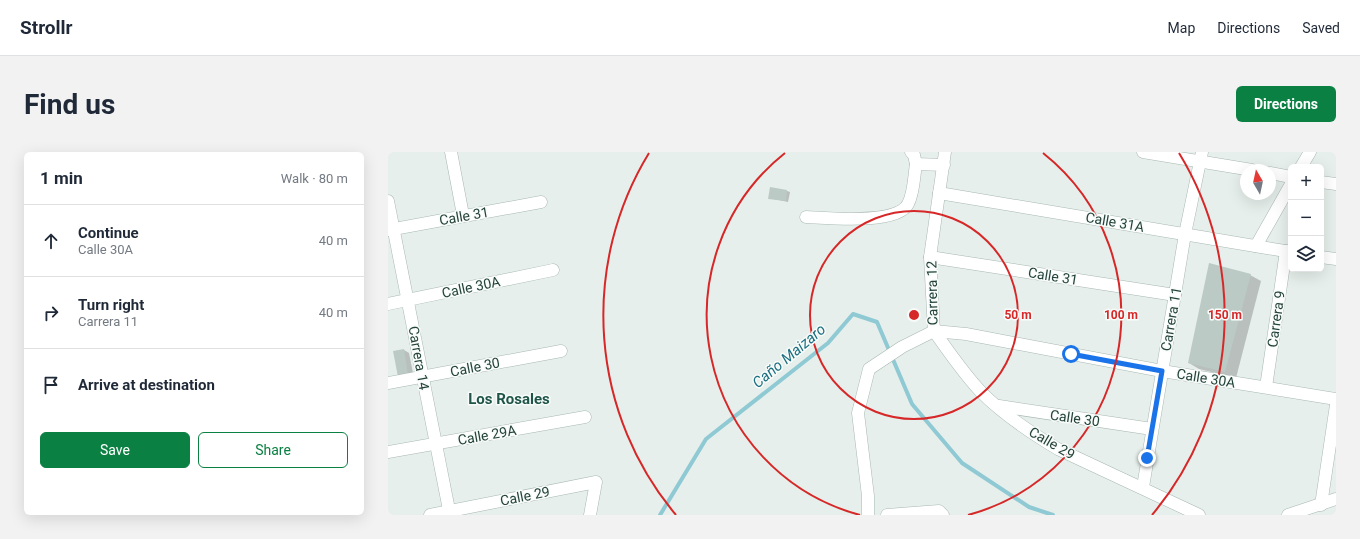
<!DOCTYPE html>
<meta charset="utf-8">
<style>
body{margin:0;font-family:Roboto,sans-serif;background:#f2f2f3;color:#1f2937}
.controls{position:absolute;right:12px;top:12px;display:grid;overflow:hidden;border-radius:6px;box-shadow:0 4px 16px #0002}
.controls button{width:36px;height:36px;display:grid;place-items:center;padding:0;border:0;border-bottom:1px solid #e0e1e3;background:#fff;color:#1f2937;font:20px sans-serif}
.compass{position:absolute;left:852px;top:12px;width:36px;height:36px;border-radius:50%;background:#fff;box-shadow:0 4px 16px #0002;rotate:351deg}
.stop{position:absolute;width:12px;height:12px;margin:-9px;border:3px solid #1a73e8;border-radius:50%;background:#fff}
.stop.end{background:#1a73e8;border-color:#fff;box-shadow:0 1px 4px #0008}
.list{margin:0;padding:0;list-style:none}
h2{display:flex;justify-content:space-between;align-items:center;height:52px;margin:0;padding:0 16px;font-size:17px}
h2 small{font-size:13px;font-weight:400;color:#747a83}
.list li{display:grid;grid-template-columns:26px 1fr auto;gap:12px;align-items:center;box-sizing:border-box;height:72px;padding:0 16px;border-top:1px solid #e0e1e3}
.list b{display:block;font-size:15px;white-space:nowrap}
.list p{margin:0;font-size:13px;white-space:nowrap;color:#747a83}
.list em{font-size:13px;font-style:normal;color:#747a83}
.actions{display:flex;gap:8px;padding:12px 16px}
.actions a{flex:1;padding:9px 0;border:1px solid #0b8043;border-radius:6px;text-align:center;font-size:14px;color:#0b8043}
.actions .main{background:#0b8043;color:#fff}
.icon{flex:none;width:22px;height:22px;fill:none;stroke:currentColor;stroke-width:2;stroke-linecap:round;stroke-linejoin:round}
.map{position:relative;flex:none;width:948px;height:363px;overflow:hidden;border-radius:6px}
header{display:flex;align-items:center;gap:24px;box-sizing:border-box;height:56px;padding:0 20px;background:#fff;border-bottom:1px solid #e0e1e3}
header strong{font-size:19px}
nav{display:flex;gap:22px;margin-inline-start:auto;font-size:14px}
.intro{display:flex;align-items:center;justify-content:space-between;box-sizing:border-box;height:96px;padding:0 24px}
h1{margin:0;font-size:28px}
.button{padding:10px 18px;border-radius:6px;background:#0b8043;color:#fff;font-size:14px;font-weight:700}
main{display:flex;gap:24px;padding:0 24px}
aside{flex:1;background:#fff;border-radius:6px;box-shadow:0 4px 16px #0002}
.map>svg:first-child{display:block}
.shadow{fill:#0003}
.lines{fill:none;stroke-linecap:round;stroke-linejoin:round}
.stream{stroke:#8ec9d4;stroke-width:4}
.building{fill:#bbcac4}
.minor-casing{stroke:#a8b8b2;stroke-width:13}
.minor{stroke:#fff;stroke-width:12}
.route{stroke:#1a73e8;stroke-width:5}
.ring{fill:none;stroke:#d62828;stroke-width:2}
.labels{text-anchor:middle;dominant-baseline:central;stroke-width:3;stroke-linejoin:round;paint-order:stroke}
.street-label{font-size:14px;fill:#24423a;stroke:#f7fbf9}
.water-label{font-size:15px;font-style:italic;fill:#1c6f80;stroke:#f7fbf9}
.neighbourhood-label{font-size:15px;font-weight:bold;fill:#1f5548;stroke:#f7fbf9}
.centre{fill:#d62828;stroke:#f7fbf9;stroke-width:2}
.ring-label{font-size:12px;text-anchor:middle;font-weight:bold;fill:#d62828;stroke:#f7fbf9;stroke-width:3;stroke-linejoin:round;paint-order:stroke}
</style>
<header>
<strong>Strollr</strong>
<nav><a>Map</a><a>Directions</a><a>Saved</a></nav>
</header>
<div class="intro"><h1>Find us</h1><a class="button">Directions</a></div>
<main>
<aside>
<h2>1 min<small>Walk · 80 m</small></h2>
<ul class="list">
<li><svg class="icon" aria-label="ahead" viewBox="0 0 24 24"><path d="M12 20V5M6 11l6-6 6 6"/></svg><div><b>Continue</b><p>Calle 30A</p></div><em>40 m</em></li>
<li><svg class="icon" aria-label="right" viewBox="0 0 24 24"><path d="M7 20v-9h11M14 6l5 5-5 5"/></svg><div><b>Turn right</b><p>Carrera 11</p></div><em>40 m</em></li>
<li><svg class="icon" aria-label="arrive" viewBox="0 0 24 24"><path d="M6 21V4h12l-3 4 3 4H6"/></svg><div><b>Arrive at destination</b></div></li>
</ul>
<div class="actions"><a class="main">Save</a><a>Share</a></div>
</aside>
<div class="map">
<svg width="948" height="363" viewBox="0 0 948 363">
<rect width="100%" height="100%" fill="#e6efeb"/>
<g class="shadow">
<path d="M 399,39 L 402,40 L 400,50 L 381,46 Z"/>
<path d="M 862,123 L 873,129 L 848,226 L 811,217 L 801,211 Z"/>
<path d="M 16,198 L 21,201 L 26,226 L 16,227 Z"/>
</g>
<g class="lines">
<path class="stream" d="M 272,363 L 318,287 L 440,191 L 465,162 L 489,170 L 524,252 L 574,311 L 641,355 L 665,363"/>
</g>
<g class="building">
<path d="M 382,35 L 399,38 L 398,49 L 380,47 Z"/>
<path d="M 821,111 L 863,122 L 837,220 L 800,211 Z"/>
<path d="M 16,197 L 20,223 L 10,225 L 5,199 Z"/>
</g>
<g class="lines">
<defs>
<g id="minor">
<path d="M 63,0 L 75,63"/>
<path d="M 523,0 L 526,3 L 528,12 L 556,13"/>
<path d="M 755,0 L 864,18"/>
<path d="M 913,15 L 922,0"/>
<path d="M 882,21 L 903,25"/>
<path d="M 933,30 L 948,32"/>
<path d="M 551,41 L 903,100"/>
<path d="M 0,49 L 62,363"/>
<path d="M 418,65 C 440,66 509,73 520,52 C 526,41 526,24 528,12"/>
<path d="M 0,78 L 153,50"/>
<path d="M 868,94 L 903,32"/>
<path d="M 542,105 L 787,143"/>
<path d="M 933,105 L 948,107"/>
<path d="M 0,152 L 165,118"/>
<path d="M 546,179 C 561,200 575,221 593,240 C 615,262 643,281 670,297 L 811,363"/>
<path d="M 546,179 L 542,105 L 557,0"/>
<path d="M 0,231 L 173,199"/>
<path d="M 878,235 L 898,99"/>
<path d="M 611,254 L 764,277"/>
<path d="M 0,300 L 197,265"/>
<path d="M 755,335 L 797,82 L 814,0"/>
<path d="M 933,353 L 948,253"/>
<path d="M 42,363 L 208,330 L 202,363"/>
<path d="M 480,363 L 480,344 L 470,261 L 481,217 L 514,195 L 546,179 L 578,182 L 774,219 L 948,247"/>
<path d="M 499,363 L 551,359 L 555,363"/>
<path d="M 900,363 L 948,347"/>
</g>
</defs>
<use href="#minor" class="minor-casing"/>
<use href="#minor" class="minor"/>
</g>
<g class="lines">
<path class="route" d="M 683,202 L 774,219 L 759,306"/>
</g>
<g class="ring">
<circle cx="526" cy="163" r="104"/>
<path d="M472 363A207 207 0 0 1 397 1M655 1A207 207 0 0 1 580 363"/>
<path d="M288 363A311 311 0 0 1 261 1M791 1A311 311 0 0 1 764 363"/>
</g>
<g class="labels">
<g class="street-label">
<text transform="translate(76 64) rotate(-10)">Calle 31</text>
<text transform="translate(727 70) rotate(10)">Calle 31A</text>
<text transform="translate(665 124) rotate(9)">Calle 31</text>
<text transform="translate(83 135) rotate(-12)">Calle 30A</text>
<text transform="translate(544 141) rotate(-91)">Carrera 12</text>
<text transform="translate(783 167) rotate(-80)">Carrera 11</text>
<text transform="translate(888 167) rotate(-82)">Carrera 9</text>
<text transform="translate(31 206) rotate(80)">Carrera 14</text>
<text transform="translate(87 215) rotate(-11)">Calle 30</text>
<text transform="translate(818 226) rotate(9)">Calle 30A</text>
<text transform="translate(687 266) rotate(8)">Calle 30</text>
<text transform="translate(99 283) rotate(-10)">Calle 29A</text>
<text transform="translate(664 291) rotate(30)">Calle 29</text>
<text transform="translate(137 344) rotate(-11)">Calle 29</text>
</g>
<g class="water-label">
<text transform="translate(401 204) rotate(-40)">Caño Maizaro</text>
</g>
<g class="neighbourhood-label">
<text x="121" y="247">Los Rosales</text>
</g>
</g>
<circle cx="526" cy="163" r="6" class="centre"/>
<g class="ring-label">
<text x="630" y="167">50 m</text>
<text x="733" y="167">100 m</text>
<text x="837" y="167">150 m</text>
</g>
</svg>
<div class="controls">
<button>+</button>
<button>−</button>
<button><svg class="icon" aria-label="layers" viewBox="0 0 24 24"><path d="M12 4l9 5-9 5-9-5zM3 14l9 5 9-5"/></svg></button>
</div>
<svg class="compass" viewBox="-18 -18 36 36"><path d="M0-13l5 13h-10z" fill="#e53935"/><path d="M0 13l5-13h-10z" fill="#747a83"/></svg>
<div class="stop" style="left:683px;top:202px"></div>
<div class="stop end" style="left:759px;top:306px"></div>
</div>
</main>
